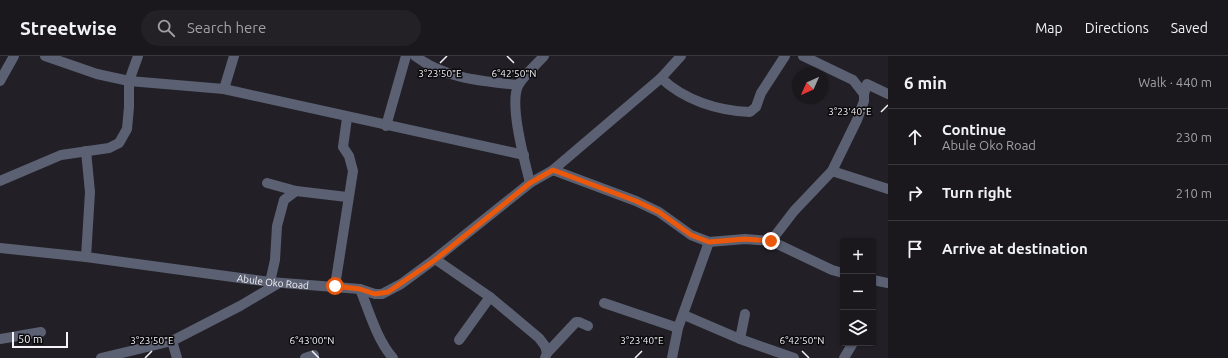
<!DOCTYPE html>
<meta charset="utf-8">
<style>
body{margin:0;font-family:Ubuntu,sans-serif;background:#232125;color:#f1f3f6}
.controls{position:absolute;right:12px;bottom:12px;display:grid;overflow:hidden;border-radius:4px;box-shadow:0 1px 3px #0004}
.controls button{width:36px;height:36px;display:grid;place-items:center;padding:0;border:0;border-bottom:1px solid #38373b;background:#1a181c;color:#f1f3f6;font:20px sans-serif}
.compass{position:absolute;left:792px;top:12px;width:36px;height:36px;border-radius:50%;background:#1a181c;box-shadow:0 1px 3px #0004;rotate:225deg}
.scale{position:absolute;left:12px;bottom:10px;width:56px;box-sizing:border-box;padding-left:4px;border:2px solid #f5f3f7;border-top:0;font-size:11px;line-height:14px;white-space:nowrap;color:#f5f3f7;-webkit-text-stroke:3px #0b0a0d;paint-order:stroke}
.stop{position:absolute;width:12px;height:12px;margin:-9px;border:3px solid #ea580c;border-radius:50%;background:#fff}
.stop.end{background:#ea580c;border-color:#fff;box-shadow:0 1px 4px #0008}
.list{margin:0;padding:0;list-style:none}
h2{display:flex;justify-content:space-between;align-items:center;height:52px;margin:0;padding:0 16px;font-size:17px}
h2 small{font-size:13px;font-weight:400;color:#9fa0a3}
.list li{display:grid;grid-template-columns:26px 1fr auto;gap:12px;align-items:center;box-sizing:border-box;height:56px;padding:0 16px;border-top:1px solid #38373b}
.list b{display:block;font-size:15px;white-space:nowrap}
.list p{margin:0;font-size:13px;white-space:nowrap;color:#9fa0a3}
.list em{font-size:13px;font-style:normal;color:#9fa0a3}
.icon{flex:none;width:22px;height:22px;fill:none;stroke:currentColor;stroke-width:2;stroke-linecap:round;stroke-linejoin:round}
.map{position:relative;flex:none;width:888px;height:302px;overflow:hidden}
header{display:flex;align-items:center;gap:24px;box-sizing:border-box;height:56px;padding:0 20px;background:#1a181c;border-bottom:1px solid #38373b}
header strong{font-size:19px}
nav{display:flex;gap:22px;margin-inline-start:auto;font-size:14px}
.search{width:280px;height:36px;background:#232125;display:flex;align-items:center;gap:10px;box-sizing:border-box;padding:0 14px;border-radius:22px;color:#9fa0a3;font-size:15px}
main{display:flex}
aside{flex:1;background:#1a181c}
.map>svg:first-child{display:block}
.lines{fill:none;stroke-linecap:round;stroke-linejoin:round}
.minor{stroke:#5b6173;stroke-width:10}
.route{stroke:#ea580c;stroke-width:5}
.ticks{fill:none;stroke:#f5f3f7;stroke-width:1.5}
.labels{text-anchor:middle;dominant-baseline:central;stroke-width:3;stroke-linejoin:round;paint-order:stroke}
.street-label{font-size:10px;fill:#f5f3f7;stroke:#0b0a0d}
.ticks-label{font-size:10px;text-anchor:middle;fill:#f5f3f7;stroke:#0b0a0d;stroke-width:3;stroke-linejoin:round;paint-order:stroke}
</style>
<header>
<strong>Streetwise</strong>
<div class="search"><svg class="icon" aria-label="search" viewBox="0 0 24 24"><circle cx="10" cy="10" r="6"/><path d="M15 15l6 6"/></svg>Search here</div>
<nav><a>Map</a><a>Directions</a><a>Saved</a></nav>
</header>
<main>
<div class="map">
<svg width="888" height="302" viewBox="0 0 888 302">
<rect width="100%" height="100%" fill="#222026"/>
<g class="lines">
<g class="minor">
<path d="M 45,0 L 97,18 L 129,25 L 224,33 L 234,0"/>
<path d="M 415,0 C 446,23 481,25 518,29"/>
<path d="M 661,22 C 684,44 718,55 750,56 L 756,51 L 761,37 L 785,0"/>
<path d="M 0,25 L 14,0"/>
<path d="M 224,33 L 524,99"/>
<path d="M 864,38 L 867,28 L 888,38"/>
<path d="M 386,70 L 406,0"/>
<path d="M 553,114 L 636,145 L 659,156 L 691,179 L 709,186 L 745,183 L 771,185 L 832,214 L 843,217"/>
<path d="M 832,115 L 888,133"/>
<path d="M 0,125 L 61,99 L 109,92 L 119,87 L 127,73 L 129,51 L 129,25 L 138,0"/>
<path d="M 267,127 L 296,135"/>
<path d="M 530,127 C 525,106 509,49 518,30 C 522,21 537,8 544,0"/>
<path d="M 771,185 L 794,155 L 832,115 L 857,64 L 864,45 L 864,38 L 853,24 L 803,0"/>
<path id="s1" d="M 0,192 L 86,201 L 270,226 L 360,233 L 375,238 L 382,238 L 401,228 L 435,203 L 530,127 L 553,114 L 661,22 L 681,0"/>
<path d="M 86,201 L 90,136 L 86,95"/>
<path d="M 435,203 L 490,241 L 539,282 L 545,290 L 547,297"/>
<path d="M 873,224 L 888,227"/>
<path d="M 270,226 L 275,204 L 277,170 L 284,144 L 296,135 L 347,141"/>
<path d="M 335,230 L 353,115 L 349,100 L 343,91 L 347,62"/>
<path d="M 360,233 C 369,255 377,284 393,302"/>
<path d="M 604,247 L 678,272"/>
<path d="M 684,259 L 740,283 L 745,258"/>
<path d="M 0,283 L 41,276"/>
<path d="M 740,283 L 794,302"/>
<path d="M 459,284 L 490,241"/>
<path d="M 172,285 L 177,302"/>
<path d="M 101,302 L 172,285 L 240,250 L 279,227"/>
<path d="M 305,302 L 314,299"/>
<path d="M 545,302 L 547,297 L 576,266 L 579,266 L 588,270"/>
<path d="M 672,302 L 678,272 L 709,186"/>
<path d="M 844,302 L 853,287"/>
</g>
</g>
<g class="lines">
<path class="route" d="M 335,230 L 360,233 L 375,238 L 388,236 L 435,204 L 530,127 L 553,114 L 636,145 L 659,156 L 691,179 L 709,186 L 745,183 L 771,185"/>
</g>
<path class="ticks" d="M 507,0 L 514,7M 440,7 L 447,0M 881,56 L 888,49M 312,295 L 319,302M 802,295 L 809,302M 145,302 L 152,295M 635,302 L 642,295"/>
<g class="labels">
<g class="street-label">
<text stroke="none"><textPath href="#s1" startOffset="275">Abule Oko Road</textPath></text>
</g>
</g>
<g class="ticks-label">
<text x="440" y="21">3°23'50"E</text>
<text x="514" y="21">6°42'50"N</text>
<text x="850" y="59">3°23'40"E</text>
<text x="152" y="288">3°23'50"E</text>
<text x="312" y="288">6°43'00"N</text>
<text x="642" y="288">3°23'40"E</text>
<text x="802" y="288">6°42'50"N</text>
</g>
</svg>
<div class="controls">
<button>+</button>
<button>−</button>
<button><svg class="icon" aria-label="layers" viewBox="0 0 24 24"><path d="M12 4l9 5-9 5-9-5zM3 14l9 5 9-5"/></svg></button>
</div>
<svg class="compass" viewBox="-18 -18 36 36"><path d="M0-13l5 13h-10z" fill="#e53935"/><path d="M0 13l5-13h-10z" fill="#9fa0a3"/></svg>
<div class="scale">50 m</div>
<div class="stop" style="left:335px;top:230px"></div>
<div class="stop end" style="left:771px;top:185px"></div>
</div>
<aside>
<h2>6 min<small>Walk · 440 m</small></h2>
<ul class="list">
<li><svg class="icon" aria-label="ahead" viewBox="0 0 24 24"><path d="M12 20V5M6 11l6-6 6 6"/></svg><div><b>Continue</b><p>Abule Oko Road</p></div><em>230 m</em></li>
<li><svg class="icon" aria-label="right" viewBox="0 0 24 24"><path d="M7 20v-9h11M14 6l5 5-5 5"/></svg><div><b>Turn right</b></div><em>210 m</em></li>
<li><svg class="icon" aria-label="arrive" viewBox="0 0 24 24"><path d="M6 21V4h12l-3 4 3 4H6"/></svg><div><b>Arrive at destination</b></div></li>
</ul>
</aside>
</main>
